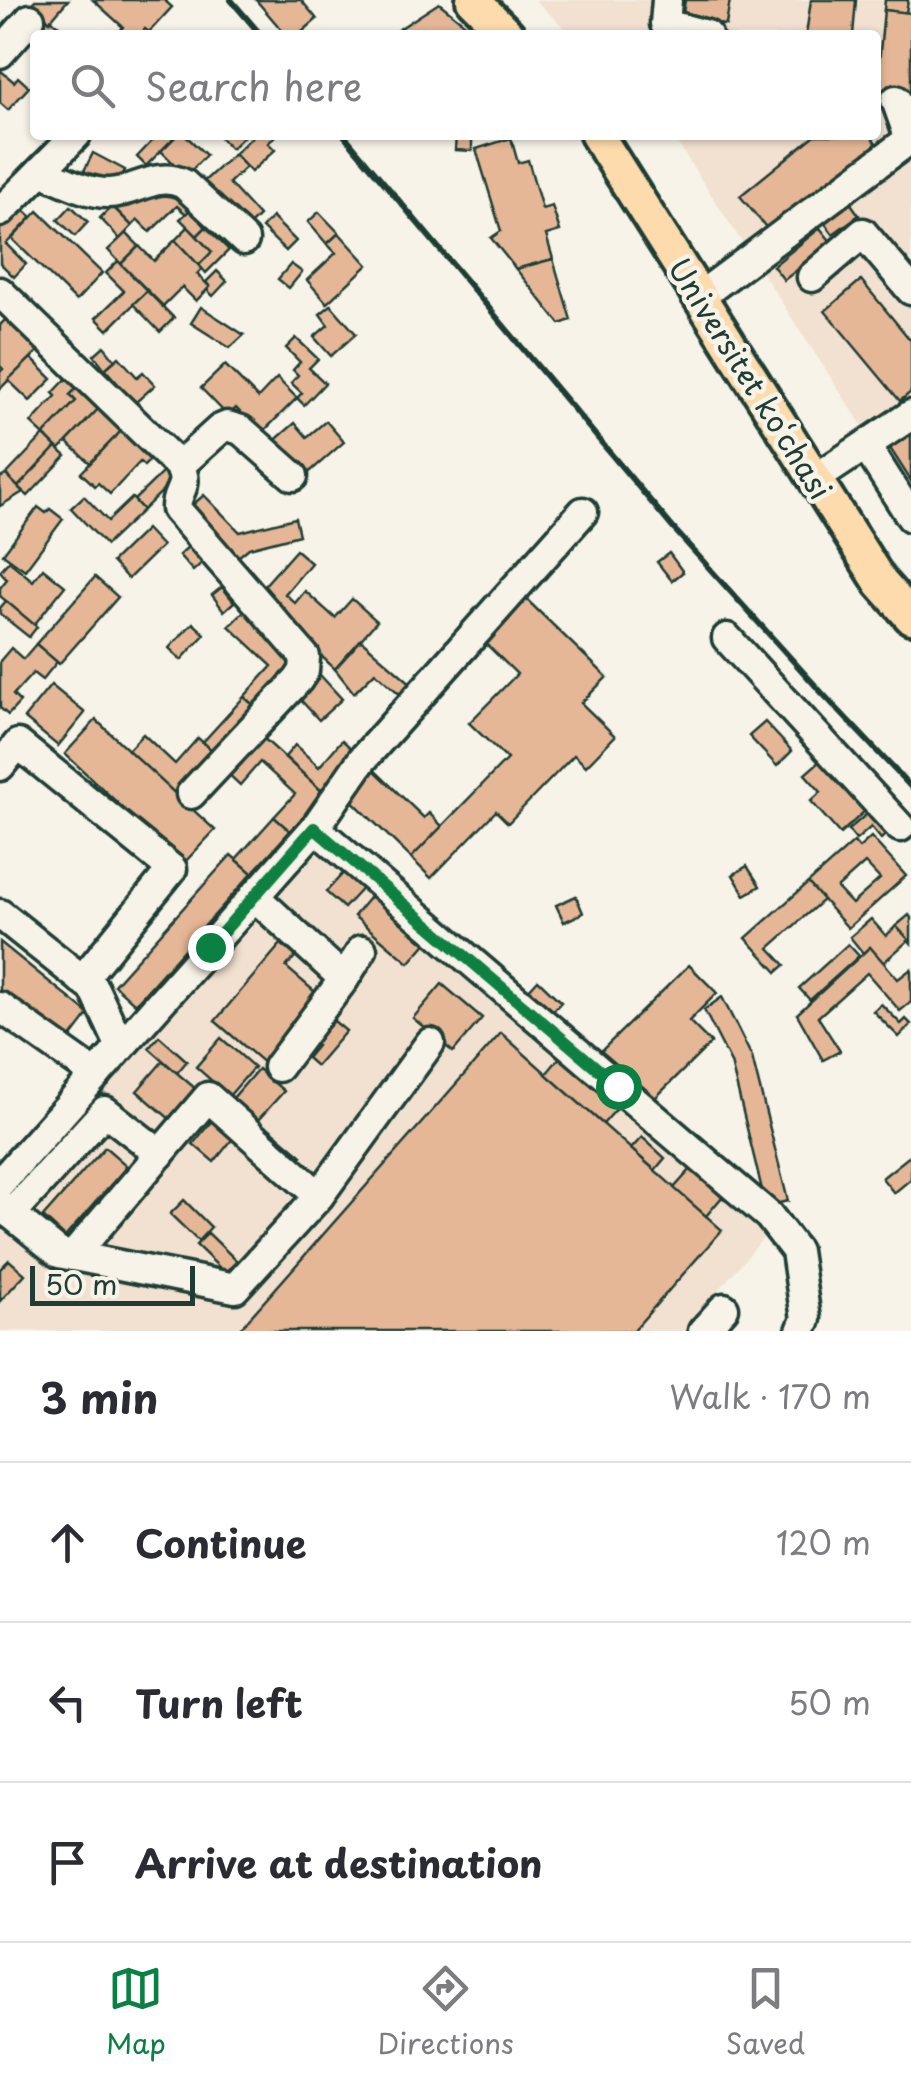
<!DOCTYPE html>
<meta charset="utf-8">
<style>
body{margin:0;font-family:"Playpen Sans",sans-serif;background:#f2f2f3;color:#2b2b33}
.scale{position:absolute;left:30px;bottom:25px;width:165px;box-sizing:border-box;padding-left:10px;border:5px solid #1f3d34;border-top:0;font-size:28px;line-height:35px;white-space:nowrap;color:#1f3d34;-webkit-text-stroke:8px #f7f3e8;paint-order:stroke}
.stop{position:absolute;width:30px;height:30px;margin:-22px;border:8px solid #0b8043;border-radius:50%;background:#fff}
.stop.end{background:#0b8043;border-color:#fff;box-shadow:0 2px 10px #0008}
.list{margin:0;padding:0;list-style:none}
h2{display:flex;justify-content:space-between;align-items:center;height:130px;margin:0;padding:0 40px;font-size:42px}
h2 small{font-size:32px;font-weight:400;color:#7c7c81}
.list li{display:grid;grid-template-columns:65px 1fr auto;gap:30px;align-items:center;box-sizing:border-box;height:160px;padding:0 40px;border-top:2px solid #e1e1e2}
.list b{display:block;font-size:38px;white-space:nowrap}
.list em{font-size:32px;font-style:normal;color:#7c7c81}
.icon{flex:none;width:55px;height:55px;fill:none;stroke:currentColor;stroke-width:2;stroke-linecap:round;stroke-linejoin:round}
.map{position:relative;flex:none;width:911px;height:1331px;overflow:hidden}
.search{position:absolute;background:#fff;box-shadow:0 2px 8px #0004;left:30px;right:30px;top:30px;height:110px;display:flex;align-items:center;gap:25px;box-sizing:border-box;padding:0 35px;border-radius:10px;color:#7c7c81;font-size:38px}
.sheet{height:610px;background:#fff}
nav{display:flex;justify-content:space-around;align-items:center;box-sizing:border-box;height:140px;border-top:2px solid #e1e1e2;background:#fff;font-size:28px;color:#7c7c81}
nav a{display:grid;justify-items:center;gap:5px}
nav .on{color:#0b8043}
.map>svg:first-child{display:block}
.built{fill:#f2e1d0}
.building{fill:#e6b797;stroke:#1f3d34;stroke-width:2.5;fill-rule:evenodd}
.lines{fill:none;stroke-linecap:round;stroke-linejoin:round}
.minor-casing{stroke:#1f3d34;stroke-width:35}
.major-casing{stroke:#1f3d34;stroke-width:40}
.minor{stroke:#f7f3e8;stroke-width:28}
.major{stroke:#fedbac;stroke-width:32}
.rail{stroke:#1f3d34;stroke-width:6}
.route{stroke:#0b8043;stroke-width:12}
.labels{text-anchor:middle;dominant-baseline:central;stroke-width:9;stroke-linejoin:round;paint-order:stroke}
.street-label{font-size:30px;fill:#1f3d34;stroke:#f7f3e8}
</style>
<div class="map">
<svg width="911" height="1331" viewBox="0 0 911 1331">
<rect width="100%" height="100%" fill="#f7f3e8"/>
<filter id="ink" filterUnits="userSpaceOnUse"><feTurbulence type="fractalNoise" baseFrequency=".01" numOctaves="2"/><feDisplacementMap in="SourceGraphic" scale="20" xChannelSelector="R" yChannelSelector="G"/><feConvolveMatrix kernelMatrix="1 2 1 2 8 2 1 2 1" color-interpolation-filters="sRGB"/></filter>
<g filter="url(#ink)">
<g class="built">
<path d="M 535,0 L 911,0 L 911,500 L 672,135 L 876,135 L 876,35 L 572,35 Z"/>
<path d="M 317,838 L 770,1230 L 684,1331 L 0,1331 L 0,1201 Z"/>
</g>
<g class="building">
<path d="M 35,0 L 68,0 L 50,21 L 31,5 Z"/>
<path d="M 93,0 L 164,0 L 172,7 L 149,32 L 145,29 L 140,35 L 119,35 L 118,34 L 123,27 Z"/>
<path d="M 256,0 L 301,0 L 317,19 L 302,32 L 304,35 L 286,35 Z"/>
<path d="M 685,0 L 730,0 L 726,25 L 682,20 Z"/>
<path d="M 811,0 L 856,0 L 853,35 L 806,35 Z"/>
<path d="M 885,0 L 908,0 L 906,13 L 884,10 Z"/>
<path d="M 439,3 L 479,35 L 390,35 Z"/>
<path d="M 884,10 L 911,13 L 911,98 L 876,94 Z"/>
<path d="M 46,18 L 50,21 L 51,19 L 69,35 L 35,35 L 35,40 L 30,36 Z"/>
<path d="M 0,70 L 14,82 L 18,77 L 29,87 L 8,110 L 0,103 Z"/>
<path d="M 158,135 L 170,135 L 173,139 L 146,166 L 137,157 Z"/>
<path d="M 177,135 L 185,135 L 206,155 L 186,176 L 161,151 Z"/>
<path d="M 218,135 L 245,135 L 231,149 Z"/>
<path d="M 254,135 L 277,135 L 268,143 L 275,150 L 251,172 L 234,154 Z"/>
<path d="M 456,135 L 472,135 L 472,151 L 455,150 Z"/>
<path d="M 815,135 L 870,135 L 877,144 L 770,232 L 740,196 Z"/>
<path d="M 511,138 L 518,163 L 528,160 L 542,209 L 552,206 L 560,231 L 546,235 L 553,259 L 516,269 L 491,238 L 501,231 L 476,149 Z"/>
<path d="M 93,153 L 125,170 L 116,188 L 84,171 Z"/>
<path d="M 234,154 L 246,167 L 229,183 L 259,216 L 245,230 L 202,183 Z"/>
<path d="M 161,185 L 204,208 L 195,216 L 190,210 L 186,214 L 177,206 L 150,232 L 138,220 L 132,226 L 115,209 Z"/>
<path d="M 847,198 L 859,215 L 833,234 L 821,218 Z"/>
<path d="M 71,206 L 88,222 L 75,236 L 58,220 Z"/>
<path d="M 112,206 L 132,226 L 120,239 L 100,218 Z"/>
<path d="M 21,207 L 32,217 L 6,244 L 26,264 L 14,277 L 0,263 L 0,228 Z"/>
<path d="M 190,210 L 206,227 L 197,236 L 180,219 Z"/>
<path d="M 38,211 L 102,273 L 76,301 L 12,239 Z"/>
<path d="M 319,212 L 339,233 L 327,244 L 308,222 Z"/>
<path d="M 272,217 L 296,241 L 286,251 L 262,228 Z"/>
<path d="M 188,227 L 212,252 L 199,265 L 175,240 Z"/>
<path d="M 206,227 L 229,250 L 206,273 L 199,265 L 212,252 L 197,236 Z"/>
<path d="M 820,228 L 832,243 L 784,280 L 773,266 Z"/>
<path d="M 126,233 L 139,246 L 121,264 L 108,250 Z"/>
<path d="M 339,233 L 368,265 L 327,303 L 307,280 L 336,253 L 327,244 Z"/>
<path d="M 175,240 L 202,269 L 197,274 L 210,287 L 196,301 L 182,287 L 163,306 L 121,264 L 139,246 L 154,261 Z"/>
<path d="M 553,259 L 571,320 L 560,324 L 516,269 Z"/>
<path d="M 118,261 L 147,291 L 108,330 L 96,318 L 124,291 L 106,273 Z"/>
<path d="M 291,264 L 302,272 L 289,288 L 278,279 Z"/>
<path d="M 217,271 L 227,281 L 213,296 L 207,290 L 210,287 L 206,282 Z"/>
<path d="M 861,280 L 911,341 L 911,392 L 900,401 L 825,311 Z"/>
<path d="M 147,291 L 174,318 L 160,332 L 133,304 Z"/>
<path d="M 331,305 L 356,334 L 331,356 L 314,337 L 328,325 L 320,314 Z"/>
<path d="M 201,307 L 244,335 L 230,348 L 191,323 Z"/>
<path d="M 12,313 L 44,345 L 0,389 L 0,372 L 3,369 L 0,366 L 0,325 Z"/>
<path d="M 296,338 L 318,359 L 309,368 L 325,383 L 304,405 L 297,398 L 302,393 L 291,383 L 298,375 L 293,370 L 300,362 L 286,348 Z"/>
<path d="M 104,346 L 115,360 L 105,369 L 94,355 Z"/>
<path d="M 119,357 L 137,377 L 143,372 L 155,385 L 135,403 L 105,369 Z"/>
<path d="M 31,358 L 52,379 L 30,401 L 8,380 Z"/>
<path d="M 225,365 L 258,398 L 277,378 L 297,398 L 261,434 L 236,408 L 228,416 L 201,388 Z"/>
<path d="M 70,375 L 80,385 L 70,395 L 76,401 L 44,435 L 31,423 L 56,396 L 53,393 Z"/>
<path d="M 80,385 L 103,404 L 59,450 L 44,435 L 76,401 L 70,395 Z"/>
<path d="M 103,404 L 125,427 L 90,463 L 67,442 Z"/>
<path d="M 326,421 L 344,442 L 303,478 L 272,443 L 295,423 L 307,437 Z"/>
<path d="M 125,427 L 153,457 L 144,466 L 140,462 L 110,494 L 98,483 L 95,486 L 81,473 Z"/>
<path d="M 911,431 L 911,481 L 888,445 Z"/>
<path d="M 44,435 L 56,447 L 18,487 L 6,475 Z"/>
<path d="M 56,447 L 66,456 L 28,496 L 18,487 Z"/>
<path d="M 164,471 L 173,481 L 143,510 L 134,500 Z"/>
<path d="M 6,475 L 23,492 L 0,506 L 0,478 Z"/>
<path d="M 204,495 L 240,532 L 295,518 L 299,535 L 249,548 L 238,557 L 190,507 Z"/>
<path d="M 84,496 L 108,521 L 132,498 L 143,510 L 106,545 L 71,508 Z"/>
<path d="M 38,507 L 46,513 L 50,509 L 63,519 L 25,570 L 3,554 Z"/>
<path d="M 146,529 L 162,546 L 128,579 L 112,562 Z"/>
<path d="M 190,545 L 204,561 L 193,571 L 179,555 Z"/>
<path d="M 296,550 L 311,563 L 285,594 L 295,603 L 305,591 L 335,618 L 352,599 L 377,621 L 335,669 L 256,595 Z"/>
<path d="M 669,553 L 683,572 L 672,581 L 657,562 Z"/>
<path d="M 9,561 L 33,581 L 43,568 L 65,586 L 34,625 L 0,596 L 0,588 L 7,579 L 0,571 Z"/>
<path d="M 95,577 L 118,597 L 59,664 L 36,644 Z"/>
<path d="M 222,587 L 234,602 L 224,611 L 212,595 Z"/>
<path d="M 524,597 L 607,677 L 581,703 L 615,736 L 586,766 L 574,755 L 508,823 L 496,811 L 431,878 L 411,858 L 507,759 L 469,723 L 517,674 L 482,640 Z"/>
<path d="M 6,601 L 37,627 L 29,637 L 0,614 L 0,608 Z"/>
<path d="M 245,610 L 303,664 L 260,711 L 244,697 L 272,666 L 229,626 Z"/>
<path d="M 193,623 L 205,634 L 181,660 L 169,648 Z"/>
<path d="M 361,640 L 414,686 L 404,698 L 375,672 L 354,693 L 335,669 Z"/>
<path d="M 36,644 L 57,662 L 42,680 L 33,673 L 13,695 L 20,702 L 8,715 L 0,708 L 0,661 L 11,648 L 23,659 Z"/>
<path d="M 321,676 L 342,699 L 319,720 L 298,697 Z"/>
<path d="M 51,685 L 85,713 L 58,746 L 24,718 Z"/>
<path d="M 244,697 L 260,711 L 218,756 L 203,742 Z"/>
<path d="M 96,720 L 215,830 L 183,864 L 65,754 Z"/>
<path d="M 765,722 L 792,751 L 777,766 L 749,736 Z"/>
<path d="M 143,734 L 175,764 L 198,738 L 218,756 L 180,798 L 128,750 Z"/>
<path d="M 259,734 L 324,793 L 290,831 L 274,817 L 295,794 L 260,762 L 240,785 L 225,771 Z"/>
<path d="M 342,740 L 359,755 L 324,793 L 285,757 L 295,745 L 319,767 Z"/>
<path d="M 821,760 L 866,810 L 840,834 L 811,801 L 821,792 L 805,774 Z"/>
<path d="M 368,764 L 424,818 L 429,813 L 442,826 L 411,858 L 342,791 Z"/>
<path d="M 875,807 L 893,828 L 881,839 L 871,827 L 856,840 L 848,830 Z"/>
<path d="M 274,817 L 290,831 L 252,873 L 236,859 Z"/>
<path d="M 871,837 L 906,876 L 848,928 L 808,883 L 854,842 L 859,848 ZM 865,863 L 880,879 L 852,904 L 837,888 Z"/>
<path d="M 231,855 L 252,873 L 135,1004 L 114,985 Z"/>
<path d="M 747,866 L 760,886 L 745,895 L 733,875 Z"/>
<path d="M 348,868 L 366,884 L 344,908 L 326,892 Z"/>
<path d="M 808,883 L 823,900 L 769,948 L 785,965 L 777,972 L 746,938 Z"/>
<path d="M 374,892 L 429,940 L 409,963 L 354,916 Z"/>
<path d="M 576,896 L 583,913 L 564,922 L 556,905 Z"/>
<path d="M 909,915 L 911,918 L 911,943 L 896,926 Z"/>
<path d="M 871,919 L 886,936 L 896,926 L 909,940 L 883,963 L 870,947 L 863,953 L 850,937 Z"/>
<path d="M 0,942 L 89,1014 L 63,1048 L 0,998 Z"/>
<path d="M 281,944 L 296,956 L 286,967 L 322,998 L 265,1064 L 215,1021 Z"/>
<path d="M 848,944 L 859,956 L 810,1000 L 799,988 Z"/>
<path d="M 870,947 L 898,979 L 911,969 L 911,1002 L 900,1011 L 867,973 L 818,1017 L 840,1051 L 823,1060 L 797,1014 Z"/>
<path d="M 689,965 L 717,993 L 689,1021 L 711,1043 L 645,1108 L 595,1057 Z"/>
<path d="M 538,980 L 561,1002 L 551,1013 L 528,991 Z"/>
<path d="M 442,984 L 482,1018 L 453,1052 L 413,1018 Z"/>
<path d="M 722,997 L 752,1057 L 788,1201 L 766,1206 L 731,1063 L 704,1010 Z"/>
<path d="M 881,1004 L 901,1024 L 906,1019 L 911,1024 L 899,1037 L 873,1011 Z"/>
<path d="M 334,1021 L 346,1031 L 316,1066 L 307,1058 L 317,1046 L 308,1039 L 320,1026 L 325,1031 Z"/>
<path d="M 501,1033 L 722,1230 L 633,1331 L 238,1331 Z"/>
<path d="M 159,1036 L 187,1061 L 177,1073 L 149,1048 Z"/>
<path d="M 221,1038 L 254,1067 L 229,1096 L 196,1067 Z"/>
<path d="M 561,1056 L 618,1107 L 603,1124 L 546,1074 Z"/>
<path d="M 163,1061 L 197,1090 L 171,1120 L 137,1091 Z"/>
<path d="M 258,1069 L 284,1091 L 258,1120 L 233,1098 Z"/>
<path d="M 218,1113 L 239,1131 L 214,1162 L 193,1144 Z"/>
<path d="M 269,1128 L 302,1156 L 296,1163 L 264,1135 Z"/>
<path d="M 642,1137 L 665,1158 L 655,1170 L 631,1149 Z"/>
<path d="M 105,1147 L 127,1166 L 65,1237 L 43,1217 Z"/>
<path d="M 911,1155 L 911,1179 L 894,1193 L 882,1178 Z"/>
<path d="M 691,1169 L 722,1197 L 706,1216 L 674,1188 Z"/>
<path d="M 184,1200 L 211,1227 L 198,1241 L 170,1214 Z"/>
<path d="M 208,1233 L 237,1261 L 225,1273 L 196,1245 Z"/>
<path d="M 9,1260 L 25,1274 L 0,1301 L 0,1269 Z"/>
</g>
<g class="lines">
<defs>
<g id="minor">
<path d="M 667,0 L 665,24 L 707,35"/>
<path d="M 0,53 L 30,19"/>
<path d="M 41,171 C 61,179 86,193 108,193 C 136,193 156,170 184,184 L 244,240"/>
<path d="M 0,212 L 76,135"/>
<path d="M 812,277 L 863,233 L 911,290"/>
<path d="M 0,292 L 179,466 C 191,486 175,491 176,509 L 305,657 L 304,671 L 298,680 L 191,794"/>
<path d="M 699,297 L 910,139 L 896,100"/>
<path d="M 866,446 L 911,517"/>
<path d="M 179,466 L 220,429 L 227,426 L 241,430 L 293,476"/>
<path d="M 815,479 L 911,415"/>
<path d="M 727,638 L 900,827"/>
<path d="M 0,766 L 18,744 L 172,869 L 82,980"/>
<path d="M 315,828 L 362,760 L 583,512"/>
<path d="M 254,896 L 344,979"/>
<path d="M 0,914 L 94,989 L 121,1047"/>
<path d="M 0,1007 L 96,1075"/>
<path d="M 278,1067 L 344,979 L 362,950"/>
<path d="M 0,1183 L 315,828 L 769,1216 L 796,1251 L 806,1319 L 801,1331"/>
<path d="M 0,1205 L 59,1253 L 235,1288 L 319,1196 L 430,1043"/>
<path d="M 11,1214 L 105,1111 L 160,1154"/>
<path d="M 73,1256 L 208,1097 L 319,1196"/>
<path d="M 703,1331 L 724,1308"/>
</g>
<g id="major">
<path d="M 473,0 L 508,35"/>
<path d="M 597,135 L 881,583 L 911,617"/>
</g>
</defs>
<use href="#minor" class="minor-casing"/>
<use href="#major" class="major-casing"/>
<use href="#minor" class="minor"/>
<use href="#major" class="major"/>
<g class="rail">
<path d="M 231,0 L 261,35"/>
<path d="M 344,135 L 673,528 L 823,694 L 911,787"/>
</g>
</g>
</g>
<g class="lines" filter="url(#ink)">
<path class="route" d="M 210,947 L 314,828 L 618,1086"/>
</g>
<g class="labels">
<g class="street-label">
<text transform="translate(751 378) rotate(58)">Universitet kо‘chasi</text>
</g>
</g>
</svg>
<div class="scale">50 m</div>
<div class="stop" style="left:618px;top:1086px"></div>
<div class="stop end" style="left:210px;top:947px"></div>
<div class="search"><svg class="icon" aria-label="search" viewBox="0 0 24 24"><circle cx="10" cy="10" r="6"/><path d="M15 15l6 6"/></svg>Search here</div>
</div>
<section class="sheet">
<h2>3 min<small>Walk · 170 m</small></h2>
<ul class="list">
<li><svg class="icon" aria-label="ahead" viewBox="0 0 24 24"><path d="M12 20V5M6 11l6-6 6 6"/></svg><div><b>Continue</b></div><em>120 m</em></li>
<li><svg class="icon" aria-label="left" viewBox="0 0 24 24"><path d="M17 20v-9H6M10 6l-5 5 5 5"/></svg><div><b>Turn left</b></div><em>50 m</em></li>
<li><svg class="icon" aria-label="arrive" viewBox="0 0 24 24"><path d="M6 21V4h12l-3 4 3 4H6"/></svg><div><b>Arrive at destination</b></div></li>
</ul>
</section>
<nav>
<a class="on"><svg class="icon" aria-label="map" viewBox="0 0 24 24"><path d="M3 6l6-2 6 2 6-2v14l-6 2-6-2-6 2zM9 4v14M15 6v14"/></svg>Map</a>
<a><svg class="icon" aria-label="directions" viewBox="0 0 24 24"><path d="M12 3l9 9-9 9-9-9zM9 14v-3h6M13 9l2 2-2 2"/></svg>Directions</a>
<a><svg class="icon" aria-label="saved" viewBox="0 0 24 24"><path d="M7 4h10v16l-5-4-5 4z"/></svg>Saved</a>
</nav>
